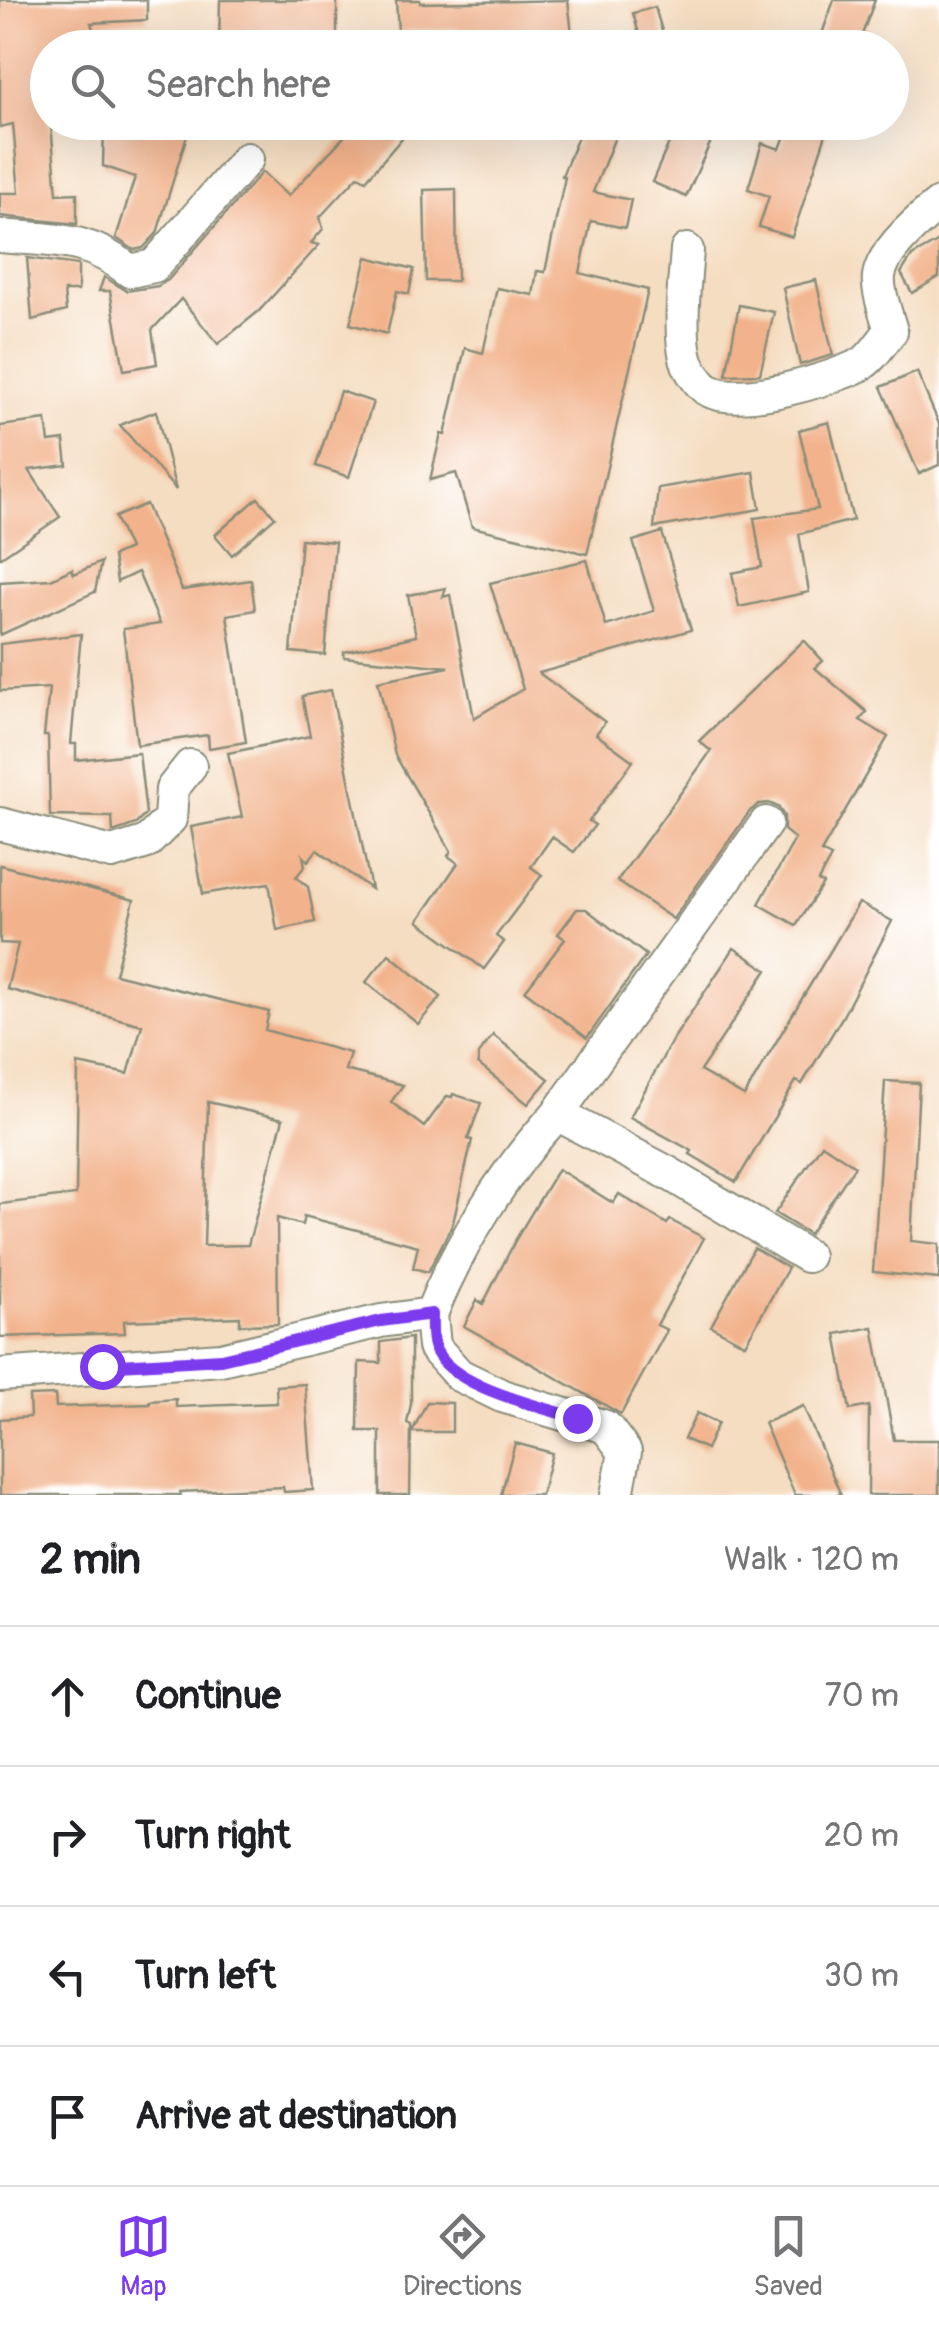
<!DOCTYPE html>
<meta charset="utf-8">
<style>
body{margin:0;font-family:Pangolin,sans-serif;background:#f2f2f2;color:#202124}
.stop{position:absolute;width:30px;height:30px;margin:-22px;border:8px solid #7c3aed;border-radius:50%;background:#fff}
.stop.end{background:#7c3aed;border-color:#fff;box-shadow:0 2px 10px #0008}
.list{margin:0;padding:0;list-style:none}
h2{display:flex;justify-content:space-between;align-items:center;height:130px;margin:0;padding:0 40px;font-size:42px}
h2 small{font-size:32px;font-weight:400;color:#757577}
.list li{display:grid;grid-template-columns:65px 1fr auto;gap:30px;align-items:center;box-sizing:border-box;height:140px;padding:0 40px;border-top:2px solid #e0e0e0}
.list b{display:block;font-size:38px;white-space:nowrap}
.list em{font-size:32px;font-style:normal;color:#757577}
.icon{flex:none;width:55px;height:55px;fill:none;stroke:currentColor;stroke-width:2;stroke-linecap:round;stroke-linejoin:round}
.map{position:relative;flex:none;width:939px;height:1495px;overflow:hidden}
.search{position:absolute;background:#fff;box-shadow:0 10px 40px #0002;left:30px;right:30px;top:30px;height:110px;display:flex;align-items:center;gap:25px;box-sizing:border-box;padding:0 35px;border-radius:55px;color:#757577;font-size:38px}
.sheet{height:690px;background:#fff}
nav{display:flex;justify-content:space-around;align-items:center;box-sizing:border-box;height:140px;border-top:2px solid #e0e0e0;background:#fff;font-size:28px;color:#757577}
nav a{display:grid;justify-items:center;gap:5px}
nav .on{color:#7c3aed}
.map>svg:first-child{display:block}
.building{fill:#f2b28b;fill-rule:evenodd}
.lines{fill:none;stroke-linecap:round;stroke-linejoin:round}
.minor-casing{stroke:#8a8d7a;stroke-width:36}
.minor{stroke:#fff;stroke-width:32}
.route{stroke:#7c3aed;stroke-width:12}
</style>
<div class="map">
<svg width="939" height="1495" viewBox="0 0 939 1495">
<rect width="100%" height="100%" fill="#fff"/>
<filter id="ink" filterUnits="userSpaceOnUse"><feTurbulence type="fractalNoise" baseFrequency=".01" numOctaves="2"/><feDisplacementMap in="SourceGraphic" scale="20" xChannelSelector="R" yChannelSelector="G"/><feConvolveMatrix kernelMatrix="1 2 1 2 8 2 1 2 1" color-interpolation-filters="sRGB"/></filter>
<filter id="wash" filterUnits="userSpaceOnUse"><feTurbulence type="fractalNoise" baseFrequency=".0048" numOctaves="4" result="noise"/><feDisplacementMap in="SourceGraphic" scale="40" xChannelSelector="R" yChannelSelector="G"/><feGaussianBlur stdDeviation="2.25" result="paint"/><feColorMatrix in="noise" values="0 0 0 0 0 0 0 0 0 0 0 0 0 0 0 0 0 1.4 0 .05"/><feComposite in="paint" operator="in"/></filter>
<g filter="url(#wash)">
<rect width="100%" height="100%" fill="#f5ddc1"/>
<g id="blocks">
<g class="building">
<path d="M 0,0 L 147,0 L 147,20 L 91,23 L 99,48 L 48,48 L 48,124 L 51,124 L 57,194 L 77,193 L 77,224 L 0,216 L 0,193 L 19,193 L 13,124 L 0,127 Z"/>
<path d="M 220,0 L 337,0 L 337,48 L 219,48 Z"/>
<path d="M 396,0 L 420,0 L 420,3 L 568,0 L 573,42 L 459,48 L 458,28 L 398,32 Z"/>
<path d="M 834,0 L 875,0 L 857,48 L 817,48 Z"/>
<path d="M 655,7 L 667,48 L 643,48 L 633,13 Z"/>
<path d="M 104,122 L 191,122 L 157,233 L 143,248 L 134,250 L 116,238 L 135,177 L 103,166 Z"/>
<path d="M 358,122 L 386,122 L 402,138 L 366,180 L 358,176 L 320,217 L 323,229 L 311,243 L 319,245 L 259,311 L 218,344 L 181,299 L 152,330 L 157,364 L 124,370 L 110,291 L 99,291 L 104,277 L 127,291 L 158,286 L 168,280 L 262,172 L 288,196 Z"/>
<path d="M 584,122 L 621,122 L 593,192 L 631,200 L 625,228 L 591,221 L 580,273 L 648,290 L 587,554 L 472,527 L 456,473 L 430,480 L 441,434 L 445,435 L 465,348 L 483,353 L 497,288 L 533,295 L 537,271 L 545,272 L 565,177 L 562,176 Z"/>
<path d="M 678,122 L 694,122 L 715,132 L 686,197 L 652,182 Z"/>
<path d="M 790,122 L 830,122 L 792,237 L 759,227 L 769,196 L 748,189 L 762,143 L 780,149 Z"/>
<path d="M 456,189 L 457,281 L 426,281 L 424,190 Z"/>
<path d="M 939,241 L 939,277 L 912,293 L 901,273 L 912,256 Z"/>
<path d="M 367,257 L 414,269 L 409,294 L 397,291 L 387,334 L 350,324 Z"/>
<path d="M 27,258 L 78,265 L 78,291 L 64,291 L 66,311 L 32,320 Z"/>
<path d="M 816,280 L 833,355 L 800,365 L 783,288 Z"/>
<path d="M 739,305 L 774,312 L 760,374 L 726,375 Z"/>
<path d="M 917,372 L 939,424 L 939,465 L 919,474 L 881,387 Z"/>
<path d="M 340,391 L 373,402 L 349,477 L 316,466 Z"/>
<path d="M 156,411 L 176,490 L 120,425 Z"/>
<path d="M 46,420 L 49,442 L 64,440 L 67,465 L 29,470 L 60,517 L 0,558 L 0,426 Z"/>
<path d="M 829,422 L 853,520 L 799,534 L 809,592 L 739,607 L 732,573 L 762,567 L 754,518 L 818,509 L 799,430 Z"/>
<path d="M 754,472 L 760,509 L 654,528 L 658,488 Z"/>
<path d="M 258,498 L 275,517 L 232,555 L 215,535 Z"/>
<path d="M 146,504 L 182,590 L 251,580 L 255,610 L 227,615 L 246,742 L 209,748 L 208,735 L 137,745 L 123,629 L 160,624 L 138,572 L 117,582 L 113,556 L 129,549 L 115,517 Z"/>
<path d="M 662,532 L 691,630 L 539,673 L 605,722 L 596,734 L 633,761 L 589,821 L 595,825 L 574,852 L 552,837 L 531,867 L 542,875 L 496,936 L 504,942 L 484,969 L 418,921 L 458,863 L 448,856 L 451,851 L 395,755 L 378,681 L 449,667 L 344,657 L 344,652 L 416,636 L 408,595 L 446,588 L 443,597 L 450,595 L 474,718 L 523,689 L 490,583 L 587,560 L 606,626 L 654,611 L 633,541 Z"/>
<path d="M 301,539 L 335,542 L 325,655 L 291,652 Z"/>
<path d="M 101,562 L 95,592 L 0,635 L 0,582 L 51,579 L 72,569 L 74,574 Z"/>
<path d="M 81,634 L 71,744 L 76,744 L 76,760 L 139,753 L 146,814 L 136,824 L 113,832 L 112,817 L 50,816 L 48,736 L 44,736 L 49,688 L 0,691 L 0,644 Z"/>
<path d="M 804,640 L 823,661 L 815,668 L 867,712 L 860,720 L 888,737 L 821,852 L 831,857 L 818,881 L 823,884 L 796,925 L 759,904 L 795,839 L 784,830 L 784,816 L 778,807 L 769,803 L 759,804 L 750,811 L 673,919 L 617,881 L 711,751 L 699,741 Z"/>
<path d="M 331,690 L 371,889 L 317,850 L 308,861 L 303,856 L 305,866 L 296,877 L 308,887 L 315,922 L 277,930 L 269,883 L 203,894 L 191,827 L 242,817 L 228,753 L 310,736 L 302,696 Z"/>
<path d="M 0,865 L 134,900 L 115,974 L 269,1012 L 265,1030 L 350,1053 L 345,1070 L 403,1085 L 391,1102 L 424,1127 L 447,1096 L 452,1097 L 453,1094 L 481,1103 L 468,1139 L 472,1140 L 453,1223 L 428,1272 L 413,1268 L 418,1246 L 304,1216 L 302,1225 L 277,1218 L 278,1324 L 240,1325 L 240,1317 L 124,1321 L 125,1333 L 0,1337 L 0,1204 L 76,1195 L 78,1064 L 128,1074 L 142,1025 L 7,989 L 18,944 L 0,943 ZM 208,1102 L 283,1119 L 248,1245 L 204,1246 Z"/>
<path d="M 859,903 L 892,921 L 843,1016 L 802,1084 L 796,1081 L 736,1182 L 690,1154 L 692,1151 L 630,1117 L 672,1041 L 734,948 L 767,970 L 700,1071 L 744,1096 Z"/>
<path d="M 577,909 L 586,909 L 646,955 L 587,1038 L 525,991 L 565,939 L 558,934 Z"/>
<path d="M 389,954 L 441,997 L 418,1024 L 366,982 Z"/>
<path d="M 493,1035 L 549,1079 L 528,1104 L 478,1064 L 478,1055 Z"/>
<path d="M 885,1081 L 919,1083 L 911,1241 L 939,1244 L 939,1279 L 873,1272 Z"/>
<path d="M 822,1144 L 855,1166 L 809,1234 L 775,1213 Z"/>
<path d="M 558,1169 L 613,1203 L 619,1194 L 667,1224 L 670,1220 L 704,1238 L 657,1325 L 667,1330 L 621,1414 L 464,1326 L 477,1300 L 483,1304 L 516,1239 Z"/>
<path d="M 754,1248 L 788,1268 L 745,1344 L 711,1326 Z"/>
<path d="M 873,1327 L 894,1440 L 939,1440 L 939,1495 L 868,1495 L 869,1406 L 850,1410 L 836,1334 Z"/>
<path d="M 411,1338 L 411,1404 L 407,1423 L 411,1425 L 410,1495 L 380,1495 L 380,1431 L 358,1431 L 359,1362 L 381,1363 L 381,1342 Z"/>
<path d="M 305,1384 L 313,1490 L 284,1492 L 283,1487 L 180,1492 L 180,1495 L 0,1495 L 0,1419 L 30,1417 L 29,1396 L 55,1395 L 56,1407 L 150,1404 L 150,1401 L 176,1399 L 176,1407 L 277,1403 L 276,1386 Z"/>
<path d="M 427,1402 L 452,1403 L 452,1432 L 412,1432 Z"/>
<path d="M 803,1406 L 841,1495 L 795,1495 L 764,1423 Z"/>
<path d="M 697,1413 L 718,1423 L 706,1449 L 684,1439 Z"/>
<path d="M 515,1443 L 552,1453 L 541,1495 L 501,1495 Z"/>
</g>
</g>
</g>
<g filter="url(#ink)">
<use href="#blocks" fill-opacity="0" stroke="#8a8d7a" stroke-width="2.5"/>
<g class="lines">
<defs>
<g id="minor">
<path d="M 0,236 C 53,241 86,236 130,271 L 154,266 L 247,159"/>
<path d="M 687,250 C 685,278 677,341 689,366 C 692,373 702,387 708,390 C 739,408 829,380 860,365 C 872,359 882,341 891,331 C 887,316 877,291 879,276 C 883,250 920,219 939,204"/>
<path d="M 0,824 L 112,853 L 147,842 L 170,819 L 172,789 L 190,766"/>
<path d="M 557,1114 L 670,1174 L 807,1256"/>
<path d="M 431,1314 L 434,1347 L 459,1375 L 502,1396 L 606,1427 L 625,1452 L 617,1495"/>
<path d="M 0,1375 L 221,1359 L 381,1321 L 431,1314 C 460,1242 504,1172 557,1114 L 766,823"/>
</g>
</defs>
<use href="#minor" class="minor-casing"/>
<use href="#minor" class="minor"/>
</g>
</g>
<g class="lines" filter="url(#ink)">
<path class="route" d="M 102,1366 L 221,1359 L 381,1321 L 432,1314 C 432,1324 431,1337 434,1346 C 448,1387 539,1406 577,1418"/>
</g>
</svg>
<div class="stop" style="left:102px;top:1366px"></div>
<div class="stop end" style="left:577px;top:1418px"></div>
<div class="search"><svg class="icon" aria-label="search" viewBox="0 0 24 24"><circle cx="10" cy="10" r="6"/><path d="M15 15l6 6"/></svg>Search here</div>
</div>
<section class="sheet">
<h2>2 min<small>Walk · 120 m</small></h2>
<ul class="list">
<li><svg class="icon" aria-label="ahead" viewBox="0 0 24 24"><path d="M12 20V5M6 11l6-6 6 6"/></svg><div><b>Continue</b></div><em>70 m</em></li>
<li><svg class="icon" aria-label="right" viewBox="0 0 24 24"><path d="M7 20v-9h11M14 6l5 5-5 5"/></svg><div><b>Turn right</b></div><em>20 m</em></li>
<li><svg class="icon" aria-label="left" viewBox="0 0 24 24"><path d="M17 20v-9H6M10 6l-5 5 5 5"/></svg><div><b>Turn left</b></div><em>30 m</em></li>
<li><svg class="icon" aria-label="arrive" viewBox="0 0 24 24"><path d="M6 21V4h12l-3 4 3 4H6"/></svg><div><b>Arrive at destination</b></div></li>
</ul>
</section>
<nav>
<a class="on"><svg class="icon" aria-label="map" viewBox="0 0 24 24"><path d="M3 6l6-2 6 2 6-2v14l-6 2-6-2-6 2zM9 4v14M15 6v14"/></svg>Map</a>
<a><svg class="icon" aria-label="directions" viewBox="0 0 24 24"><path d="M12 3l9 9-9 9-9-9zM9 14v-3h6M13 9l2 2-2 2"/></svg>Directions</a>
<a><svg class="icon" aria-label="saved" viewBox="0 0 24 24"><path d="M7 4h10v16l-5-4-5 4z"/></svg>Saved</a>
</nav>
